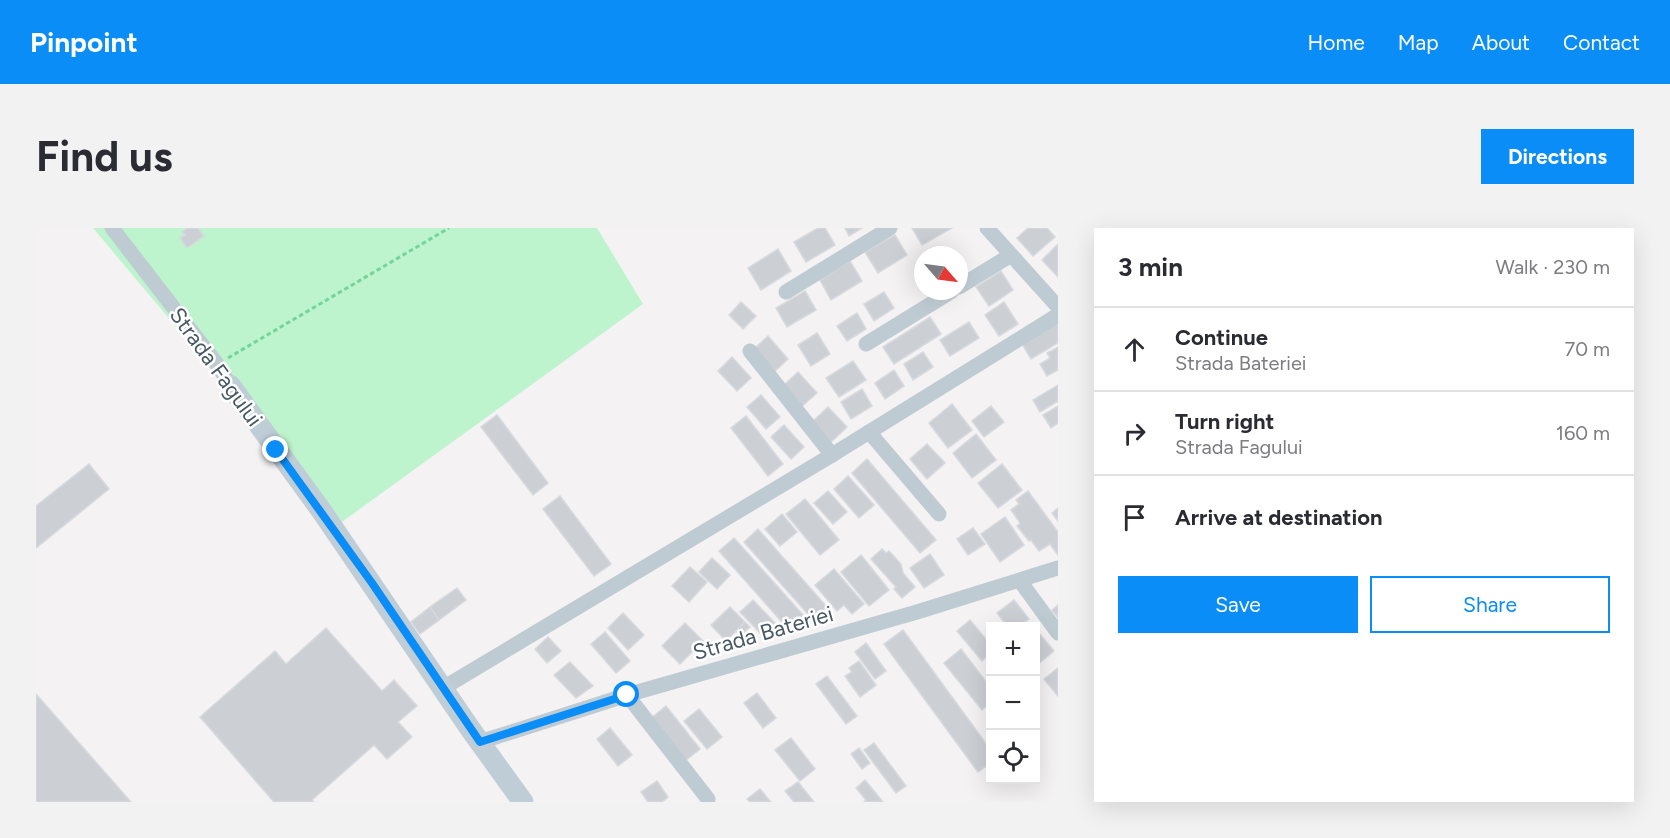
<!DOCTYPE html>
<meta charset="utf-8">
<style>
body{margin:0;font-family:Figtree,sans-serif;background:#f2f2f3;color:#2b2b33}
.controls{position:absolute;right:18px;bottom:18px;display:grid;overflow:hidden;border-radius:0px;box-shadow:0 6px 24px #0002}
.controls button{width:54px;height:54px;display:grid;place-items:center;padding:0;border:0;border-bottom:2px solid #e1e1e2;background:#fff;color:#2b2b33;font:30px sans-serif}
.compass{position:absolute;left:878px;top:18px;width:54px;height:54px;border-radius:50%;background:#fff;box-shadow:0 6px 24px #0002;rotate:118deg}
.stop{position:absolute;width:18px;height:18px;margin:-14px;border:4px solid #0a8df6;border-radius:50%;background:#fff}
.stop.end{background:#0a8df6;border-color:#fff;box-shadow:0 2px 6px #0008}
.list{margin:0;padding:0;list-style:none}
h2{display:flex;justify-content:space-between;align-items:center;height:78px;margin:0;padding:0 24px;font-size:26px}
h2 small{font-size:20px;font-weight:400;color:#7c7c81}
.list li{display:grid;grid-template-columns:39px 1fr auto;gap:18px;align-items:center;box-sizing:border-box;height:84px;padding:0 24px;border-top:2px solid #e1e1e2}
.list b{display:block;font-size:22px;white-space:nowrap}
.list p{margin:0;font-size:20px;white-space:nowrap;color:#7c7c81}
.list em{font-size:20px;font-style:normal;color:#7c7c81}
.actions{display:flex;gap:12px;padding:18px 24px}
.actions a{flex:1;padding:14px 0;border:2px solid #0a8df6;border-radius:0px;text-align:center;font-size:21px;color:#0a8df6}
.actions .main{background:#0a8df6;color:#fff}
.icon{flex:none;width:33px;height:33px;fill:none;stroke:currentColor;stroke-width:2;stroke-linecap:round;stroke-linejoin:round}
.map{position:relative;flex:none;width:1022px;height:574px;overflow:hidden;border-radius:0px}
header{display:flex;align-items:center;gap:36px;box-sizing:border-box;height:84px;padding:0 30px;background:#0a8df6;color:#fff}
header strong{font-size:28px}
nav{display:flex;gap:33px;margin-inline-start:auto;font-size:21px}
.intro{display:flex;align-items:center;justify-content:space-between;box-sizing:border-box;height:144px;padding:0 36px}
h1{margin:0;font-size:42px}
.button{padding:15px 27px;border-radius:0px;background:#0a8df6;color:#fff;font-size:21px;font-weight:700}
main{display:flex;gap:36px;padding:0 36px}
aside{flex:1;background:#fff;border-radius:0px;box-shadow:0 6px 24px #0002}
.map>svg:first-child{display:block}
.garden{fill:#bef4cd}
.building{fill:#ccd0d5;stroke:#d6d9de;stroke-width:1.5}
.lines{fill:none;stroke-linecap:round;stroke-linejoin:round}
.path{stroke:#73d599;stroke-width:3;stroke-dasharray:4.5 3;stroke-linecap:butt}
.street{stroke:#bfcbd2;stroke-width:15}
.secondary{stroke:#bfcdd7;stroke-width:21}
.route{stroke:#0a8df6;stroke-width:8}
.labels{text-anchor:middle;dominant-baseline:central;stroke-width:5;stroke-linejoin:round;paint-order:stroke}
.street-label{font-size:22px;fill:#485862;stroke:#fff}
</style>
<header>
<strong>Pinpoint</strong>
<nav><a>Home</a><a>Map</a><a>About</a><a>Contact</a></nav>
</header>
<div class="intro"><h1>Find us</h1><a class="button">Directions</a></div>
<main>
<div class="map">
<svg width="1022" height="574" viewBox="0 0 1022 574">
<rect width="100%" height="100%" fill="#f4f2f2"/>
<path class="garden" d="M 57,0 L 561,0 L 607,76 L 292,304 L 168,132 Z"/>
<g class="building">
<path d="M 151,0 L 162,0 L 168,8 L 151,20 L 144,10 L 149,7 L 146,4 Z"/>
<path d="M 782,0 L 789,0 L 799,17 L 770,34 L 758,14 Z"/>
<path d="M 809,0 L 826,0 L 813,8 Z"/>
<path d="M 876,0 L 916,0 L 886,17 Z"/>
<path d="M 992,0 L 1011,0 L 1019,9 L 997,28 L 981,10 Z"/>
<path d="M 859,7 L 871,27 L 842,45 L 829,24 Z"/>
<path d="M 1022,16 L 1022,49 L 1006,32 Z"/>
<path d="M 742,21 L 755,43 L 725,62 L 712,40 Z"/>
<path d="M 814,33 L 826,53 L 795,72 L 784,52 Z"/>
<path d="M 965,43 L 977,62 L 953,78 L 940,59 Z"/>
<path d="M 769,63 L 780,82 L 751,99 L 740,80 Z"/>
<path d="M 848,64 L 858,80 L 838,93 L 828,76 Z"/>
<path d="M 705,74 L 720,88 L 707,101 L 693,87 Z"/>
<path d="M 968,74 L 982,96 L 963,108 L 949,87 Z"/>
<path d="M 821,85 L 830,101 L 811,113 L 801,98 Z"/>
<path d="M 894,89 L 905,106 L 858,136 L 847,119 Z"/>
<path d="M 933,94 L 943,110 L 914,128 L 904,112 Z"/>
<path d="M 1022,94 L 1022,115 L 995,131 L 985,114 Z"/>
<path d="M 781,105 L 794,126 L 775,138 L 762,117 Z"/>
<path d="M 732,108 L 752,131 L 739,143 L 718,121 Z"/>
<path d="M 1022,119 L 1022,142 L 1011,148 L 1004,136 L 1014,130 L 1011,125 Z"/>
<path d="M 887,124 L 897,139 L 877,152 L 868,136 Z"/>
<path d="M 696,129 L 715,150 L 701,163 L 682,143 Z"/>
<path d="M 817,133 L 830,152 L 803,169 L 790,150 Z"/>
<path d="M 858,142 L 868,158 L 849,171 L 839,155 Z"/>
<path d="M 762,144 L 781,165 L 764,180 L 746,159 Z"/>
<path d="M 1022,157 L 1022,173 L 1004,184 L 997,172 Z"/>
<path d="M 826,161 L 836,178 L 815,191 L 805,174 Z"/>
<path d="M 725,167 L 744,189 L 730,201 L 711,179 Z"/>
<path d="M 916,176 L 936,202 L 912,220 L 893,195 Z"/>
<path d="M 955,178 L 968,194 L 948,209 L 936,193 Z"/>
<path d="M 1022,178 L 1022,195 L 1015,200 L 1007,187 Z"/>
<path d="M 792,179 L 811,199 L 794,215 L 775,195 Z"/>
<path d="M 461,187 L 512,255 L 497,267 L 445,199 Z"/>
<path d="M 710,188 L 747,236 L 732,248 L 695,200 Z"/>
<path d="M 748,197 L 768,219 L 755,231 L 735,209 Z"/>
<path d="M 940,206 L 960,232 L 936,250 L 917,225 Z"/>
<path d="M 891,216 L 909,235 L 891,251 L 874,231 Z"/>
<path d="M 831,231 L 900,312 L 884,325 L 816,245 Z"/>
<path d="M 53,236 L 73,261 L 0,320 L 0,278 Z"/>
<path d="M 966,236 L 986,262 L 962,280 L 942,255 Z"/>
<path d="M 812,248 L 838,277 L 823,290 L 798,261 Z"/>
<path d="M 792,263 L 811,284 L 797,296 L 778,275 Z"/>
<path d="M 992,263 L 1022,304 L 1022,327 L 1014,316 L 1003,323 L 995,312 L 993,313 L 981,298 L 984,295 L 975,282 L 983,276 L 980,272 Z"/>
<path d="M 524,268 L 575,336 L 558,348 L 507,281 Z"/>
<path d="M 769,271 L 803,312 L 784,327 L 750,286 Z"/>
<path d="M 1022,280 L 1022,293 L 1016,285 Z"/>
<path d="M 746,286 L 761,304 L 744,318 L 729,301 Z"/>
<path d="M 969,289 L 988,317 L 964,334 L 945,306 Z"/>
<path d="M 937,300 L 949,316 L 932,327 L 921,311 Z"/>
<path d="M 722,301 L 791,379 L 777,392 L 708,314 Z"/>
<path d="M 698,310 L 768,388 L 753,402 L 683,323 Z"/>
<path d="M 846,321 L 850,325 L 853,323 L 865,336 L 867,345 L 879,359 L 866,370 L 858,361 L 860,359 L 835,331 Z"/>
<path d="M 894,326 L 908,347 L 888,360 L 874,340 Z"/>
<path d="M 825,327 L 853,362 L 833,378 L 805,344 Z"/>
<path d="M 676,330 L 694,347 L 681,361 L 663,344 Z"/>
<path d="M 654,339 L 671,354 L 653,374 L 636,358 Z"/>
<path d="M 798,341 L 828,376 L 816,386 L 808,377 L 801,383 L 779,357 Z"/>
<path d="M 421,360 L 430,372 L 403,392 L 394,379 Z"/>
<path d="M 717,372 L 739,395 L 726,407 L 704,384 Z"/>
<path d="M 978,372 L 993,391 L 983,398 L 971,398 L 961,385 Z"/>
<path d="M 1022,377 L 1022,390 L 1016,382 Z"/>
<path d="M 394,379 L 403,392 L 384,406 L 375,394 Z"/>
<path d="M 694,379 L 709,394 L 690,413 L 675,397 Z"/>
<path d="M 587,385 L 608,407 L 592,422 L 572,400 Z"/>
<path d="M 934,392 L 954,416 L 954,426 L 946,433 L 921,403 Z"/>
<path d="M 709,394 L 714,399 L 704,408 L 700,403 Z"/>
<path d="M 649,395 L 667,413 L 644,436 L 626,418 Z"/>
<path d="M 290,400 L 346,463 L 358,452 L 381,478 L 362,494 L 376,509 L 351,531 L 338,517 L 276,572 L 278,574 L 238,574 L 164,489 L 239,423 L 250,436 Z"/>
<path d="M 867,402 L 954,521 L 954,535 L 942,544 L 848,416 Z"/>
<path d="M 569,404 L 594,433 L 580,445 L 555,416 Z"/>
<path d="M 1003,405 L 1018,423 L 1000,438 L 999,408 Z"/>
<path d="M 512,409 L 525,423 L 511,435 L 499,421 Z"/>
<path d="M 830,415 L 850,443 L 839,451 L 819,424 Z"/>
<path d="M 925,421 L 954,459 L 954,475 L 946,482 L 908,435 Z"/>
<path d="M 823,433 L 840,457 L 824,469 L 809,448 L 816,444 L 813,440 Z"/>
<path d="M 534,434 L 557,458 L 540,470 L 518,447 Z"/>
<path d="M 1022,440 L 1022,468 L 1008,451 Z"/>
<path d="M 791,448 L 821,488 L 810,496 L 780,456 Z"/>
<path d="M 721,465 L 740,490 L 727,500 L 708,475 Z"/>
<path d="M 0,466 L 95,574 L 0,574 Z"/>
<path d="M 630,478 L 664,521 L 649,533 L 614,491 Z"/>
<path d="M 663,481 L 686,509 L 671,521 L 648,493 Z"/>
<path d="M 574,500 L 596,527 L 582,538 L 561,511 Z"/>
<path d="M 755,510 L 779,541 L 764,553 L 739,522 Z"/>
<path d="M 838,515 L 870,558 L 860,565 L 828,522 Z"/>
<path d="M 823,520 L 834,535 L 826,541 L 815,526 Z"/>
<path d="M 829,552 L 847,574 L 828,574 L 830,572 L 820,560 Z"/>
<path d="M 621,553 L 632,569 L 626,574 L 612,574 L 605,564 Z"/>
<path d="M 762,554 L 778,574 L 758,574 L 749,563 Z"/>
<path d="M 724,561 L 735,574 L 714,574 L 711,571 Z"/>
</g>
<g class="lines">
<path class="path" d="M 192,130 L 413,0"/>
<g class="street">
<path d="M 76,0 L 181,136 L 194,157"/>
<path d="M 951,0 L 1022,79"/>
<path d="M 923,59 L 975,27"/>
<path d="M 750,64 L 854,0"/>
<path d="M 830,116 L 916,63"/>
<path d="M 714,123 L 796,227"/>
<path d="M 833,204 L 903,286"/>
<path d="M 984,353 L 1022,405"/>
<path d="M 407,460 L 796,227 L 1022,87"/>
<path d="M 591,467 L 672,571"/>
<path d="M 444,514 L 591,467 L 881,384 L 1022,340"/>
</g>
<path class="secondary" d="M 194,157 L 287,285 L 435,502 L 487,574"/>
</g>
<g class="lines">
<path class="route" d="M 240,222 L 336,355 L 444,514 L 591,467"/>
</g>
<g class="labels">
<g class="street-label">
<text transform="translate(180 139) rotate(54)">Strada Fagului</text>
<text transform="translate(727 405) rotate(-16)">Strada Bateriei</text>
</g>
</g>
</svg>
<div class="controls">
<button>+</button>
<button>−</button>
<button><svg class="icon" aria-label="locate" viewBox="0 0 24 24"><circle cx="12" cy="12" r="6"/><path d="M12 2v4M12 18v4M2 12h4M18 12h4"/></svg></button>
</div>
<svg class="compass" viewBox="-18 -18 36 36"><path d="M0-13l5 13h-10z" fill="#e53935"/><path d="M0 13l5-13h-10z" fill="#7c7c81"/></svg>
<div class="stop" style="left:591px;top:467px"></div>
<div class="stop end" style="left:240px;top:222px"></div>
</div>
<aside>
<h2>3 min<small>Walk · 230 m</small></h2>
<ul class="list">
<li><svg class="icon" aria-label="ahead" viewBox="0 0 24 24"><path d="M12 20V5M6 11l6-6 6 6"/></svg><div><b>Continue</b><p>Strada Bateriei</p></div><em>70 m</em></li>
<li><svg class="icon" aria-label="right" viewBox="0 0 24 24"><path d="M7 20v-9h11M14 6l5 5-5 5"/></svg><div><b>Turn right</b><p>Strada Fagului</p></div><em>160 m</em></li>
<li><svg class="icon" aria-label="arrive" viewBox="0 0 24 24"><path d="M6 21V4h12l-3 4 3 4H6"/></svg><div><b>Arrive at destination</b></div></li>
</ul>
<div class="actions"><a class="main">Save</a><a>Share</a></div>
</aside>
</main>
